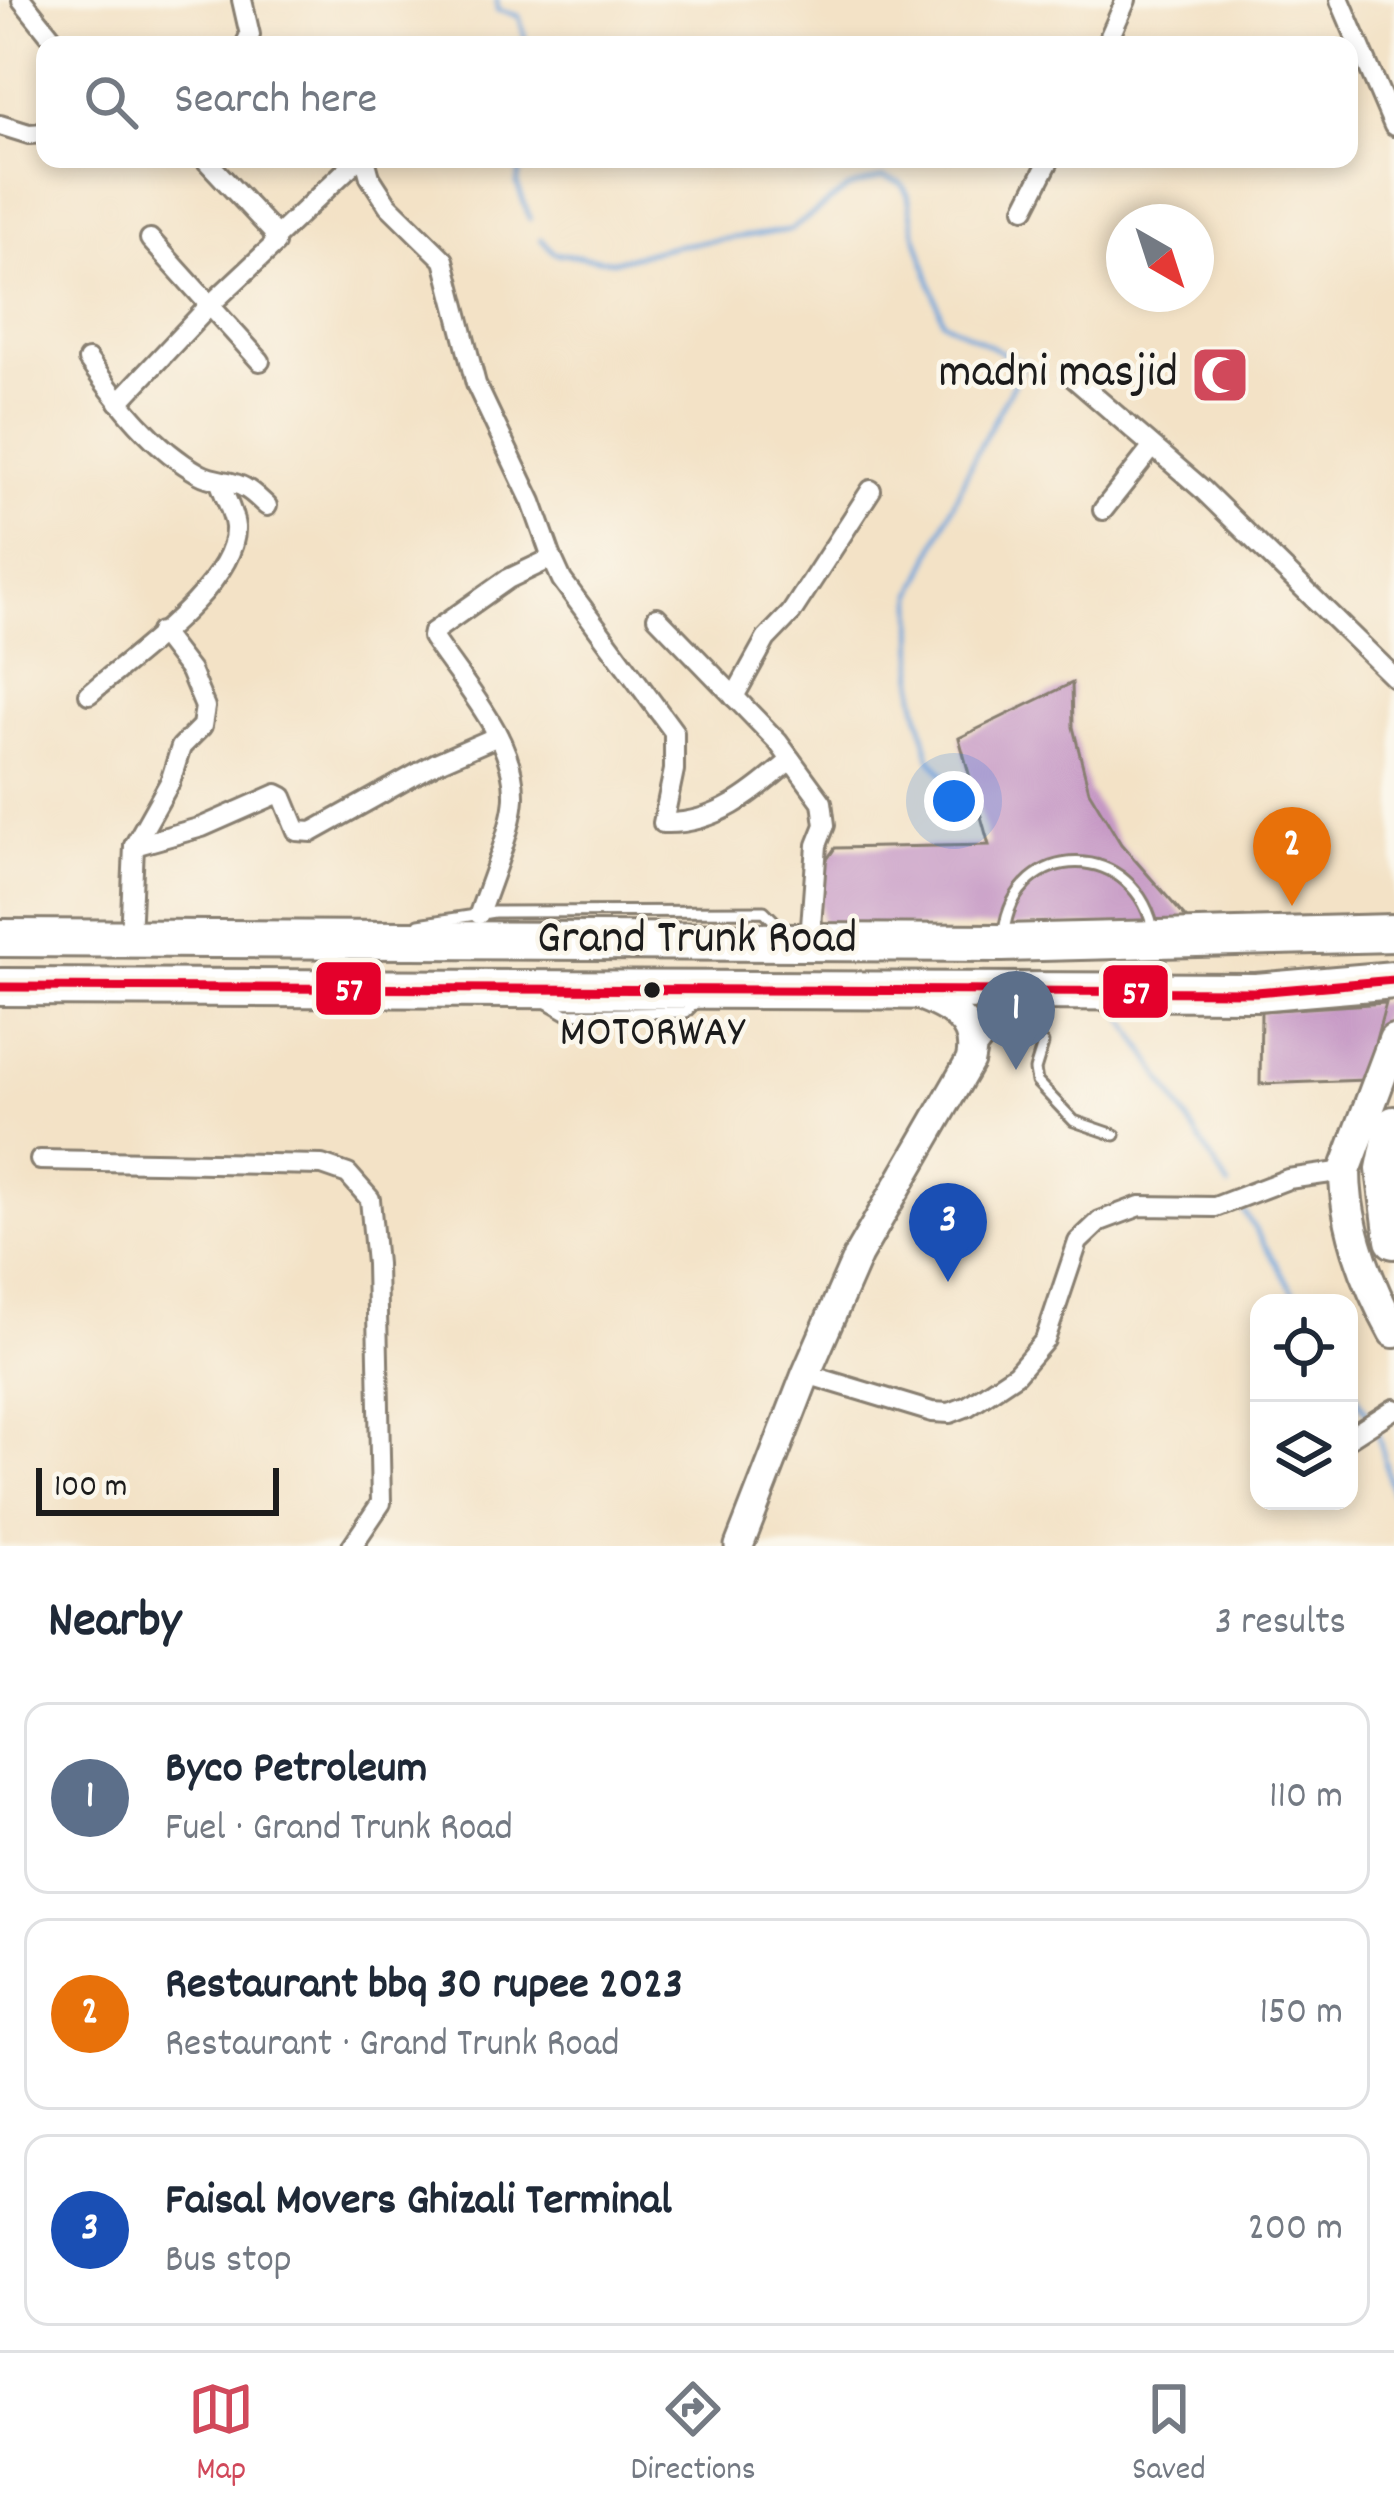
<!DOCTYPE html>
<meta charset="utf-8">
<style>
body{margin:0;font-family:Dekko,sans-serif;background:#f2f2f3;color:#1f2937}
.controls{position:absolute;right:36px;bottom:36px;display:grid;overflow:hidden;border-radius:24px;box-shadow:0 6px 18px #0003}
.controls button{width:108px;height:108px;display:grid;place-items:center;padding:0;border:0;border-bottom:3px solid #e0e1e3;background:#fff;color:#1f2937;font:60px sans-serif}
.compass{position:absolute;left:1106px;top:204px;width:108px;height:108px;border-radius:50%;background:#fff;box-shadow:0 6px 18px #0003;rotate:141deg}
.scale{position:absolute;left:36px;bottom:30px;width:243px;box-sizing:border-box;padding-left:12px;border:6px solid #1c1c1c;border-top:0;font-size:33px;line-height:42px;white-space:nowrap;color:#1c1c1c;-webkit-text-stroke:9px #fbf7ec;paint-order:stroke}
.you{position:absolute;left:954px;top:801px;width:42px;height:42px;margin:-30px;border:9px solid #fff;border-radius:50%;background:#1a73e8;box-shadow:0 0 0 18px #1a73e833}
.badge{display:grid;place-items:center;width:78px;height:78px;border-radius:50%;background:#d1495b;color:#fff;font-size:39px;font-weight:700}
.pin{position:absolute;translate:-50% -99px;filter:drop-shadow(0 3px 6px #0008)}
.pin::after{content:'';position:absolute;top:63px;width:42px;height:36px;background:inherit;clip-path:polygon(0 0,100% 0,50% 100%)}
.list{margin:0;padding:0;list-style:none}
h2{display:flex;justify-content:space-between;align-items:center;height:156px;margin:0;padding:0 48px;font-size:51px}
h2 small{font-size:39px;font-weight:400;color:#747a83}
.list li{display:grid;grid-template-columns:78px 1fr auto;gap:36px;align-items:center;box-sizing:border-box;height:192px;margin:0 24px 24px;padding:0 24px;border:3px solid #e0e1e3;border-radius:24px}
.list b{display:block;font-size:45px;white-space:nowrap}
.list p{margin:0;font-size:39px;white-space:nowrap;color:#747a83}
.list em{font-size:39px;font-style:normal;color:#747a83}
.icon{flex:none;width:66px;height:66px;fill:none;stroke:currentColor;stroke-width:2;stroke-linecap:round;stroke-linejoin:round}
.map{position:relative;flex:none;width:1394px;height:1546px;overflow:hidden}
.search{position:absolute;background:#fff;box-shadow:0 6px 18px #0003;left:36px;right:36px;top:36px;height:132px;display:flex;align-items:center;gap:30px;box-sizing:border-box;padding:0 42px;border-radius:24px;color:#747a83;font-size:45px}
.sheet{height:804px;background:#fff}
nav{display:flex;justify-content:space-around;align-items:center;box-sizing:border-box;height:168px;border-top:3px solid #e0e1e3;background:#fff;font-size:33px;color:#747a83}
nav a{display:grid;justify-items:center;gap:6px}
nav .on{color:#d1495b}
.map>svg:first-child{display:block}
.lines{fill:none;stroke-linecap:round;stroke-linejoin:round}
.stream{stroke:#6ca3da;stroke-width:4.5}
.building{fill:#c597c4}
.lane-casing{stroke:#887f71;stroke-width:15}
.street-casing{stroke:#887f71;stroke-width:24}
.secondary-casing{stroke:#887f71;stroke-width:33}
.primary-casing{stroke:#887f71;stroke-width:36}
.highway-casing{stroke:#887f71;stroke-width:42}
.lane{stroke:#fff;stroke-width:9}
.street{stroke:#fff;stroke-width:18}
.secondary{stroke:#fff;stroke-width:27}
.primary{stroke:#fff;stroke-width:30}
.highway{stroke:#fff;stroke-width:36}
.bus-1-casing{stroke:#fbf7ec;stroke-width:18}
.bus-1{stroke:#e4002b;stroke-width:9}
.bus-dot{fill:#1c1c1c;stroke:#fbf7ec;stroke-width:4.5}
.labels{text-anchor:middle;dominant-baseline:central;stroke-width:9;stroke-linejoin:round;paint-order:stroke}
.bus-label{font-size:45px;fill:#1c1c1c;stroke:#fbf7ec}
.poi-label{font-size:48px;fill:#1c1c1c;stroke:#fbf7ec;text-anchor:end}
.street-label{font-size:48px;fill:#1c1c1c;stroke:#fbf7ec}
.line-badge{stroke:#fbf7ec;stroke-width:4.5}
.badge-label{font-size:33px;text-anchor:middle;font-weight:bold;fill:#fff}
</style>
<div class="map">
<svg width="1394" height="1546" viewBox="0 0 1394 1546">
<rect width="100%" height="100%" fill="#fbf7ec"/>
<filter id="ink" filterUnits="userSpaceOnUse"><feTurbulence type="fractalNoise" baseFrequency=".00833" numOctaves="2"/><feDisplacementMap in="SourceGraphic" scale="24" xChannelSelector="R" yChannelSelector="G"/><feConvolveMatrix kernelMatrix="1 2 1 2 8 2 1 2 1" color-interpolation-filters="sRGB"/></filter>
<filter id="wash" filterUnits="userSpaceOnUse"><feTurbulence type="fractalNoise" baseFrequency=".004" numOctaves="4" result="noise"/><feDisplacementMap in="SourceGraphic" scale="48" xChannelSelector="R" yChannelSelector="G"/><feGaussianBlur stdDeviation="2.7" result="paint"/><feColorMatrix in="noise" values="0 0 0 0 0 0 0 0 0 0 0 0 0 0 0 0 0 1.4 0 .05"/><feComposite in="paint" operator="in"/></filter>
<g filter="url(#wash)">
<rect width="100%" height="100%" fill="#f3e2c6"/>
<g class="lines">
<g class="stream">
<path d="M 497,0 L 497,10 L 519,16 L 527,45"/>
<path d="M 523,159 L 517,184 L 530,219"/>
<path d="M 541,239 L 555,253 L 614,261 L 673,246 L 791,230 L 848,188 L 883,177 L 901,183 L 908,195 L 914,230 L 943,321 L 1024,364 L 972,461 L 914,594 L 915,696 L 930,758 L 966,801"/>
<path d="M 1124,1018 L 1229,1187"/>
<path d="M 1244,1212 L 1301,1303"/>
<path d="M 1349,1383 L 1371,1420"/>
<path d="M 1377,1430 L 1394,1500"/>
</g>
</g>
<g id="blocks">
<g class="building">
<path d="M 1072,683 L 1073,727 L 1089,791 L 1121,844 L 1192,925 L 823,928 L 818,895 L 821,868 L 835,848 L 989,845 L 959,738 Z"/>
<path d="M 1386,1003 L 1365,1080 L 1260,1084 L 1261,1011 Z"/>
</g>
</g>
</g>
<g filter="url(#ink)">
<use href="#blocks" fill-opacity="0" stroke="#887f71" stroke-width="3"/>
<g class="lines">
<defs>
<g id="lane">
<path d="M 419,924 L 494,912 L 764,911 L 783,930"/>
<path d="M 1004,932 C 1016,838 1138,840 1154,934"/>
<path d="M 547,1003 L 566,1014 L 686,1012 L 697,1001"/>
<path d="M 1043,1044 L 1035,1070 L 1037,1082 L 1074,1121 L 1115,1135"/>
</g>
<g id="street">
<path d="M 22,0 L 58,45"/>
<path d="M 242,0 L 250,35 L 245,45"/>
<path d="M 1340,0 L 1394,126"/>
<path d="M 1106,45 L 1126,0"/>
<path d="M 0,125 L 29,134 L 45,133"/>
<path d="M 365,159 L 370,177 L 388,205 L 444,260 L 476,384 L 532,502 L 552,558 L 508,579 L 433,632 L 432,637 C 462,683 515,738 514,796 C 514,824 489,885 479,914"/>
<path d="M 1025,208 L 1050,159"/>
<path d="M 276,237 L 358,159"/>
<path d="M 150,239 L 260,361"/>
<path d="M 88,360 C 119,403 153,448 200,474 C 214,482 232,480 245,488 C 253,492 260,500 267,506"/>
<path d="M 1070,375 L 1202,489 L 1394,677"/>
<path d="M 119,402 L 211,304 L 275,244 L 273,232 L 205,159"/>
<path d="M 1103,510 L 1152,448"/>
<path d="M 552,558 L 562,580 L 674,732 L 674,770 L 663,823 C 715,825 753,793 791,760"/>
<path d="M 657,617 L 778,742 L 822,802 L 825,825 L 817,845 L 810,940"/>
<path d="M 89,694 C 128,660 238,584 235,527 C 234,513 224,496 220,482"/>
<path d="M 734,697 L 766,639 L 791,613 L 871,490"/>
<path d="M 134,846 L 202,827 L 277,794 L 283,797 L 297,831 L 312,832 L 436,763 L 498,736"/>
<path d="M 130,939 L 134,846 L 170,782 L 181,747 L 202,726 L 205,707 L 190,671 L 160,632"/>
<path d="M 40,1160 L 322,1165 L 348,1174 L 370,1199 L 376,1264 L 381,1503 L 352,1546"/>
<path d="M 806,1374 L 932,1412 L 950,1413 L 968,1406 L 1016,1374 L 1045,1340 L 1078,1242 L 1100,1221 L 1140,1206 L 1215,1207 L 1288,1179 L 1345,1171"/>
<path d="M 1349,1438 L 1394,1409"/>
</g>
<g id="secondary">
<path d="M 974,1045 L 998,1014 L 1034,994"/>
<path d="M 739,1546 L 806,1374 L 858,1255 L 970,1061 C 980,1022 948,1006 915,994"/>
</g>
<path id="primary" d="M 1394,1040 L 1345,1171 C 1345,1228 1367,1283 1394,1332"/>
<g id="highway">
<path d="M 0,938 L 1002,943 L 1394,933"/>
<path d="M 0,987 L 1256,992 L 1394,980"/>
<path d="M 1394,1125 L 1385,1169 L 1394,1240"/>
</g>
</defs>
<use href="#lane" class="lane-casing"/>
<use href="#street" class="street-casing"/>
<use href="#secondary" class="secondary-casing"/>
<use href="#primary" class="primary-casing"/>
<use href="#highway" class="highway-casing"/>
<use href="#lane" class="lane"/>
<use href="#street" class="street"/>
<use href="#secondary" class="secondary"/>
<use href="#primary" class="primary"/>
<use href="#highway" class="highway"/>
<defs>
<path id="bus-1" d="M 0,987 L 1256,992 L 1394,980"/>
</defs>
<use href="#bus-1" class="bus-1-casing"/>
<use href="#bus-1" class="bus-1"/>
</g>
</g>
<defs>
<symbol id="mosque-square" viewBox="-11 -11 22 22"><rect x="-9" y="-9" width="18" height="18" rx="4" fill="#d1495b" stroke="#fbf7ec"/><path d="M3.5-4.9A6 6 0 1 0 3.5 4.9A5 5 0 1 1 3.5-4.9Z" fill="#fff"/></symbol>
</defs>
<g fill-rule="evenodd">
<use href="#mosque-square" x="1187" y="342" width="66" height="66"/>
</g>
<circle class="bus-dot" cx="652" cy="990" r="10"/>
<g class="labels">
<g class="bus-label">
<text x="652" y="1035">MOTORWAY</text>
</g>
<g class="poi-label">
<text x="1178" y="375">madni masjid</text>
</g>
<g class="street-label">
<text x="697" y="941">Grand Trunk Road</text>
</g>
</g>
<g class="line-badge">
<rect x="314" y="960" width="69" height="57" rx="12" fill="#e4002b"/>
<rect x="1101" y="963" width="69" height="57" rx="12" fill="#e4002b"/>
</g>
<g class="badge-label">
<text x="349" y="1000">57</text>
<text x="1136" y="1003">57</text>
</g>
</svg>
<div class="controls">
<button><svg class="icon" aria-label="locate" viewBox="0 0 24 24"><circle cx="12" cy="12" r="6"/><path d="M12 2v4M12 18v4M2 12h4M18 12h4"/></svg></button>
<button><svg class="icon" aria-label="layers" viewBox="0 0 24 24"><path d="M12 4l9 5-9 5-9-5zM3 14l9 5 9-5"/></svg></button>
</div>
<svg class="compass" viewBox="-18 -18 36 36"><path d="M0-13l5 13h-10z" fill="#e53935"/><path d="M0 13l5-13h-10z" fill="#747a83"/></svg>
<div class="scale">100 m</div>
<div class="you"></div>
<div class="pin badge" style="left:1016px;top:1070px;background:#5c6f8a">1</div>
<div class="pin badge" style="left:1292px;top:906px;background:#e8710a">2</div>
<div class="pin badge" style="left:948px;top:1282px;background:#1a4fb4">3</div>
<div class="search"><svg class="icon" aria-label="search" viewBox="0 0 24 24"><circle cx="10" cy="10" r="6"/><path d="M15 15l6 6"/></svg>Search here</div>
</div>
<section class="sheet">
<h2>Nearby<small>3 results</small></h2>
<ul class="list">
<li><span class="badge" style="background:#5c6f8a">1</span><div><b>Byco Petroleum</b><p>Fuel · Grand Trunk Road</p></div><em>110 m</em></li>
<li><span class="badge" style="background:#e8710a">2</span><div><b>Restaurant bbq 30 rupee 2023</b><p>Restaurant · Grand Trunk Road</p></div><em>150 m</em></li>
<li><span class="badge" style="background:#1a4fb4">3</span><div><b>Faisal Movers Ghizali Terminal</b><p>Bus stop</p></div><em>200 m</em></li>
</ul>
</section>
<nav>
<a class="on"><svg class="icon" aria-label="map" viewBox="0 0 24 24"><path d="M3 6l6-2 6 2 6-2v14l-6 2-6-2-6 2zM9 4v14M15 6v14"/></svg>Map</a>
<a><svg class="icon" aria-label="directions" viewBox="0 0 24 24"><path d="M12 3l9 9-9 9-9-9zM9 14v-3h6M13 9l2 2-2 2"/></svg>Directions</a>
<a><svg class="icon" aria-label="saved" viewBox="0 0 24 24"><path d="M7 4h10v16l-5-4-5 4z"/></svg>Saved</a>
</nav>
